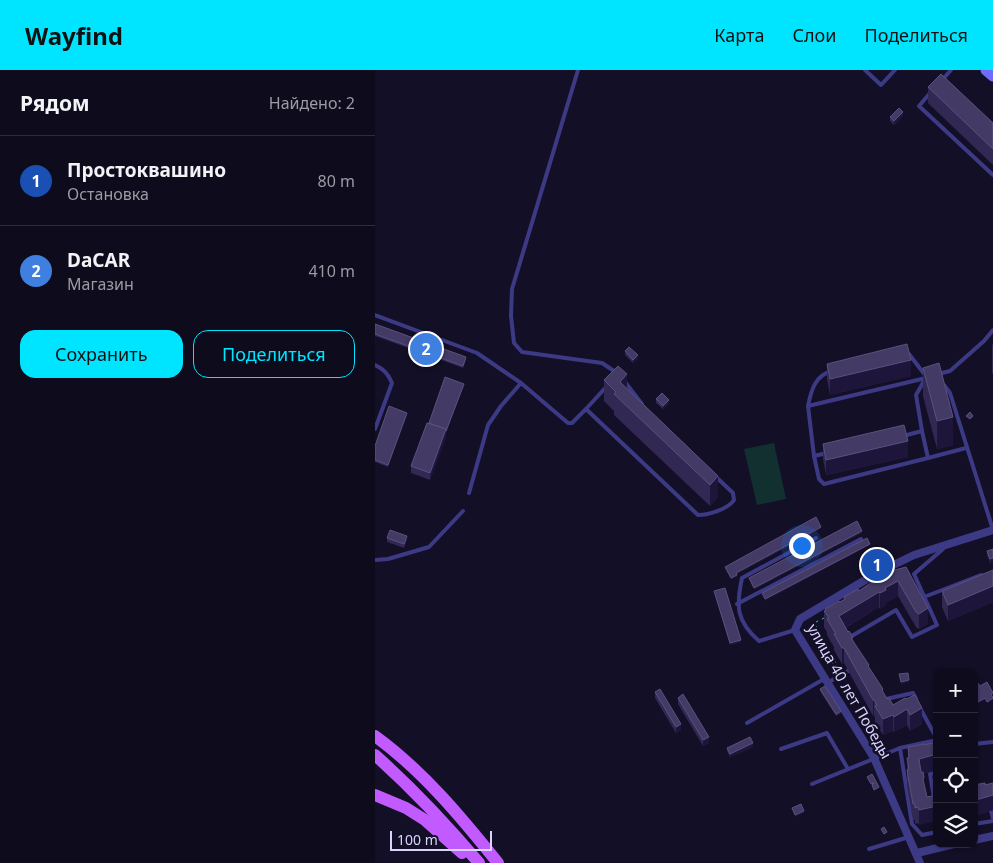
<!DOCTYPE html>
<html lang="ru">
<meta charset="utf-8">
<style>
body{margin:0;font-family:"Noto Sans",sans-serif;background:#171425;color:#f1f3f6}
.controls{position:absolute;right:15px;bottom:15px;display:grid;overflow:hidden;border-radius:10px;box-shadow:0 1px 4px #0004}
.controls button{width:45px;height:45px;display:grid;place-items:center;padding:0;border:0;border-bottom:1px solid #2e2b3b;background:#0e0b1c;color:#f1f3f6;font:25px sans-serif}
.scale{position:absolute;left:15px;bottom:12px;width:102px;box-sizing:border-box;padding-left:5px;border:2px solid #d9d4ff;border-top:0;font-size:14px;line-height:18px;white-space:nowrap;color:#d9d4ff;-webkit-text-stroke:4px #130f26;paint-order:stroke}
.you{position:absolute;left:426px;top:475px;width:18px;height:18px;margin:-12px;border:4px solid #fff;border-radius:50%;background:#1a73e8;box-shadow:0 0 0 8px #1a73e833}
.badge{display:grid;place-items:center;width:32px;height:32px;border-radius:50%;background:#00e5ff;color:#fff;font-size:16px;font-weight:700}
.pin{position:absolute;translate:-50% -50%;border:2px solid #fff;box-shadow:0 1px 5px #0006}
.list{margin:0;padding:0;list-style:none}
h2{display:flex;justify-content:space-between;align-items:center;height:65px;margin:0;padding:0 20px;font-size:21px}
h2 small{font-size:16px;font-weight:400;color:#9b9ba3}
.list li{display:grid;grid-template-columns:32px 1fr auto;gap:15px;align-items:center;box-sizing:border-box;height:90px;padding:0 20px;border-top:1px solid #2e2b3b}
.list b{display:block;font-size:19px;white-space:nowrap}
.list p{margin:0;font-size:16px;white-space:nowrap;color:#9b9ba3}
.list em{font-size:16px;font-style:normal;color:#9b9ba3}
.actions{display:flex;gap:10px;padding:15px 20px}
.actions a{flex:1;padding:11px 0;border:1px solid #00e5ff;border-radius:15px;text-align:center;font-size:18px;color:#00e5ff}
.actions .main{background:#00e5ff;color:#111}
.icon{flex:none;width:28px;height:28px;fill:none;stroke:currentColor;stroke-width:2;stroke-linecap:round;stroke-linejoin:round}
.map{position:relative;flex:none;width:618px;height:793px;overflow:hidden}
header{display:flex;align-items:center;gap:30px;box-sizing:border-box;height:70px;padding:0 25px;background:#00e5ff;color:#111}
header strong{font-size:24px}
nav{display:flex;gap:28px;margin-inline-start:auto;font-size:18px}
main{display:flex}
aside{flex:1;background:#0e0b1c}
.map>svg:first-child{display:block}
.green{fill:#12302f}
.lines{fill:none;stroke-linecap:round;stroke-linejoin:round}
.path{stroke:#2fb8b0;stroke-width:1;stroke-dasharray:2.5 4;stroke-linecap:butt}
.service{stroke:#3d3a85;stroke-width:4}
.minor{stroke:#3d3a85;stroke-width:8}
.secondary{stroke:#6f6bff;stroke-width:11}
.primary{stroke:#c25bff;stroke-width:12}
.wall{fill:#312854}
.shaded-wall{fill:#1d163a}
.building{fill:#433a66;stroke:#5a527e}
.labels{text-anchor:middle;dominant-baseline:central;stroke-width:5;stroke-linejoin:round;paint-order:stroke}
.street-label{font-size:15px;fill:#d9d4ff;stroke:#130f26}
</style>
<header>
<strong>Wayfind</strong>
<nav><a>Карта</a><a>Слои</a><a>Поделиться</a></nav>
</header>
<main>
<aside>
<h2>Рядом<small>Найдено: 2</small></h2>
<ul class="list">
<li><span class="badge" style="background:#1a4fb4">1</span><div><b>Простоквашино</b><p>Остановка</p></div><em>80 m</em></li>
<li><span class="badge" style="background:#3f7fe0">2</span><div><b>DaCAR</b><p>Магазин</p></div><em>410 m</em></li>
</ul>
<div class="actions"><a class="main">Сохранить</a><a>Поделиться</a></div>
</aside>
<div class="map">
<svg width="618" height="793" viewBox="0 0 618 793">
<rect width="100%" height="100%" fill="#130f26"/>
<path class="green" d="M 399,373 L 411,429 L 382,435 L 369,379 Z"/>
<g class="lines">
<g class="path">
<path d="M 449,548 L 441,552 L 442,562 L 465,600"/>
<path d="M 449,591 L 460,594"/>
<path d="M 469,608 L 507,680"/>
</g>
<g class="service">
<path d="M 203,0 L 137,219 L 136,246 L 139,273 L 147,282 L 227,293 L 242,303"/>
<path d="M 490,0 L 506,15 L 520,0"/>
<path d="M 568,9 L 576,0"/>
<path d="M 556,22 L 544,36 L 618,105"/>
<path d="M 0,245 L 102,283 L 146,313 L 126,336 L 113,355 L 94,423"/>
<path d="M 532,285 L 534,284 L 550,305"/>
<path d="M 0,295 C 9,299 13,304 17,313 L 0,359"/>
<path d="M 563,304 L 575,301 L 609,271 L 618,260"/>
<path d="M 250,312 L 267,334"/>
<path d="M 146,313 L 193,353 L 197,353 L 211,339"/>
<path d="M 569,315 L 575,323 L 618,460"/>
<path d="M 232,316 L 211,339 L 323,445 C 334,445 353,439 359,430 L 358,423 L 340,406"/>
<path d="M 433,336 C 436,321 440,305 457,301"/>
<path d="M 547,361 L 553,388 L 591,378"/>
<path d="M 528,366 L 547,361 L 541,325 L 549,311"/>
<path d="M 452,383 L 439,386 L 433,336 L 551,308"/>
<path d="M 439,386 L 444,409 L 449,414 L 553,388"/>
<path d="M 0,490 L 13,489 L 54,477 L 88,441"/>
<path d="M 549,527 L 606,505"/>
<path d="M 362,534 L 486,469"/>
<path d="M 420,560 L 384,571 C 361,551 361,536 367,508 L 441,468"/>
<path d="M 476,569 L 475,567 L 521,540 L 537,567 L 562,555 L 539,504 L 568,479"/>
<path d="M 454,612 L 473,601"/>
<path d="M 511,629 L 538,623 L 541,629"/>
<path d="M 545,638 L 562,669"/>
<path d="M 372,653 L 449,609"/>
<path d="M 599,674 L 618,672"/>
<path d="M 525,678 L 537,754 L 547,765 L 562,762"/>
<path d="M 406,679 L 452,663 L 473,699"/>
<path d="M 562,703 L 555,704 L 559,728 L 562,728"/>
<path d="M 437,714 L 525,678 L 562,670"/>
<path d="M 616,741 L 618,748"/>
<path d="M 599,754 L 618,751"/>
<path d="M 494,779 L 534,767"/>
</g>
<g class="minor">
<path d="M 599,770 L 618,766"/>
<path d="M 542,783 L 579,774"/>
<path d="M 545,793 L 499,688 L 420,560 L 425,549 L 502,503 L 539,485 L 618,460"/>
</g>
<path class="secondary" d="M 611,0 L 618,6"/>
<g class="primary">
<path d="M 0,666 C 48,701 86,747 123,793"/>
<path d="M 0,685 C 38,719 71,754 104,793"/>
<path d="M 0,725 L 31,738 L 50,750 L 87,783"/>
</g>
</g>
<g class="wall">
<path d="M 553,17 L 618,53 L 618,95 L 553,33 Z"/>
<path d="M 528,46 L 519,55 L 515,51 L 515,47 Z"/>
<path d="M 0,254 L 91,289 L 88,298 L 0,266 Z"/>
<path d="M 618,274 L 618,304 L 617,303 L 617,275 Z"/>
<path d="M 250,281 L 263,289 L 258,293 L 250,285 Z"/>
<path d="M 452,294 L 536,306 L 455,325 L 452,309 Z"/>
<path d="M 548,298 L 578,375 L 562,379 L 548,326 Z"/>
<path d="M 229,310 L 252,319 L 343,406 L 343,427 L 335,436 L 239,345 L 239,341 L 229,331 Z"/>
<path d="M 89,315 L 71,363 L 71,367 L 55,410 L 36,403 L 36,396 L 54,353 Z"/>
<path d="M 281,329 L 294,334 L 288,339 L 281,333 Z"/>
<path d="M 32,345 L 13,397 L 0,392 L 0,376 Z"/>
<path d="M 448,374 L 533,387 L 451,405 L 448,389 Z"/>
<path d="M 12,468 L 32,469 L 29,478 L 12,472 Z"/>
<path d="M 618,479 L 618,492 L 615,493 L 612,485 L 612,481 Z"/>
<path d="M 520,500 L 553,554 L 544,559 L 541,557 L 523,526 L 511,533 L 511,535 L 505,539 L 504,537 L 471,558 L 512,629 L 518,635 L 530,628 L 547,654 L 535,661 L 532,655 L 519,662 L 518,661 L 508,665 L 500,652 L 500,648 L 499,645 L 498,646 L 469,593 L 467,594 L 459,580 L 459,577 L 452,565 L 452,562 L 449,557 L 449,541 L 450,541 L 450,539 L 469,530 L 469,527 L 484,521 Z"/>
<path d="M 618,500 L 618,532 L 573,551 L 567,537 L 567,521 Z"/>
<path d="M 339,521 L 366,572 L 355,575 Z"/>
<path d="M 445,619 L 466,643 L 461,646 L 445,621 Z"/>
<path d="M 280,622 L 306,660 L 301,663 L 280,628 Z"/>
<path d="M 303,628 L 334,673 L 328,676 L 303,634 Z"/>
<path d="M 562,672 L 562,700 L 548,704 L 544,755 L 543,753 L 540,754 L 540,750 L 538,750 L 532,716 L 532,688 L 533,688 L 533,677 L 549,675 Z"/>
<path d="M 378,677 L 355,687 L 352,681 L 352,678 Z"/>
<path d="M 618,713 L 618,740 L 601,746 L 600,744 L 599,744 L 599,715 L 610,715 Z"/>
</g>
<g class="shaded-wall">
<path d="M 528,42 L 528,46 L 519,55 L 519,51 Z"/>
<path d="M 263,285 L 263,289 L 258,293 L 258,290 Z"/>
<path d="M 536,290 L 536,306 L 455,325 L 455,309 Z"/>
<path d="M 252,304 L 252,326 L 245,312 Z"/>
<path d="M 89,314 L 89,315 L 71,363 L 71,361 Z"/>
<path d="M 294,330 L 294,334 L 288,339 L 288,336 Z"/>
<path d="M 32,343 L 32,345 L 13,397 L 13,395 Z"/>
<path d="M 578,347 L 578,375 L 562,379 L 562,351 Z"/>
<path d="M 71,359 L 71,367 L 55,410 L 55,403 Z"/>
<path d="M 533,371 L 533,387 L 451,405 L 451,390 Z"/>
<path d="M 343,406 L 343,427 L 335,436 L 335,415 Z"/>
<path d="M 446,457 L 446,459 L 361,505 L 361,503 Z"/>
<path d="M 487,461 L 487,463 L 379,520 L 379,518 Z"/>
<path d="M 495,474 L 495,475 L 390,531 L 390,529 Z"/>
<path d="M 618,488 L 618,492 L 615,493 L 615,489 Z"/>
<path d="M 362,505 L 362,507 L 356,510 L 356,508 Z"/>
<path d="M 523,511 L 523,526 L 511,533 L 511,535 L 505,539 L 505,523 L 510,518 Z"/>
<path d="M 618,516 L 618,532 L 573,551 L 573,535 Z"/>
<path d="M 504,522 L 504,537 L 464,562 L 464,546 Z"/>
<path d="M 553,538 L 553,554 L 544,559 L 544,544 Z"/>
<path d="M 366,570 L 366,572 L 355,575 L 355,573 Z"/>
<path d="M 467,578 L 469,578 L 469,593 L 467,594 Z"/>
<path d="M 534,610 L 534,612 L 526,614 L 526,612 Z"/>
<path d="M 610,628 L 610,630 L 599,636 L 599,634 Z"/>
<path d="M 618,628 L 618,630 L 612,634 L 612,632 Z"/>
<path d="M 498,630 L 499,630 L 499,645 L 498,646 Z"/>
<path d="M 547,638 L 547,654 L 535,661 L 535,645 Z"/>
<path d="M 532,639 L 532,655 L 519,662 L 519,647 Z"/>
<path d="M 518,645 L 518,661 L 508,665 L 508,649 Z"/>
<path d="M 306,654 L 306,660 L 301,663 L 301,657 Z"/>
<path d="M 334,667 L 334,673 L 328,676 L 328,670 Z"/>
<path d="M 378,673 L 378,677 L 355,687 L 355,684 Z"/>
<path d="M 562,684 L 562,700 L 544,705 L 544,689 Z"/>
<path d="M 618,725 L 618,740 L 601,746 L 601,730 Z"/>
<path d="M 562,736 L 562,751 L 544,755 L 544,740 Z"/>
<path d="M 429,741 L 429,743 L 420,747 L 420,745 Z"/>
</g>
<g class="building">
<path d="M 566,4 L 618,53 L 618,79 L 553,17 Z"/>
<path d="M 524,38 L 528,42 L 519,51 L 515,47 Z"/>
<path d="M 0,254 L 91,287 L 88,296 L 0,264 Z"/>
<path d="M 532,274 L 536,290 L 455,309 L 452,294 Z"/>
<path d="M 254,277 L 263,285 L 258,290 L 250,281 Z"/>
<path d="M 564,293 L 578,347 L 562,351 L 548,298 Z"/>
<path d="M 243,296 L 252,304 L 245,312 L 343,406 L 335,415 L 239,324 L 241,322 L 229,310 Z"/>
<path d="M 70,307 L 89,314 L 71,361 L 71,359 L 54,353 Z"/>
<path d="M 287,323 L 294,330 L 288,336 L 281,329 Z"/>
<path d="M 14,336 L 32,343 L 13,395 L 0,390 L 0,376 Z"/>
<path d="M 595,342 L 598,346 L 595,349 L 591,346 Z"/>
<path d="M 52,353 L 71,359 L 55,403 L 36,396 Z"/>
<path d="M 529,355 L 533,371 L 451,390 L 448,374 Z"/>
<path d="M 441,447 L 446,457 L 361,503 L 362,505 L 356,508 L 350,497 Z"/>
<path d="M 482,451 L 487,461 L 379,518 L 374,508 Z"/>
<path d="M 15,460 L 32,466 L 29,474 L 12,468 Z"/>
<path d="M 492,468 L 495,474 L 390,529 L 387,523 Z"/>
<path d="M 618,479 L 618,488 L 615,489 L 612,481 Z"/>
<path d="M 531,497 L 553,538 L 544,544 L 541,542 L 523,511 L 510,518 L 511,520 L 505,523 L 504,522 L 464,546 L 473,562 L 474,561 L 478,567 L 476,568 L 494,595 L 493,596 L 508,619 L 507,620 L 512,629 L 514,628 L 518,635 L 530,628 L 531,629 L 540,625 L 547,638 L 535,645 L 532,639 L 519,647 L 518,645 L 508,649 L 500,636 L 502,635 L 499,630 L 498,630 L 469,578 L 467,578 L 459,564 L 461,564 L 452,549 L 454,548 L 449,541 L 451,540 L 450,539 L 464,531 L 465,532 L 470,529 L 469,527 L 483,519 L 484,521 L 507,505 L 508,507 L 520,500 Z"/>
<path d="M 618,500 L 618,516 L 573,535 L 567,521 Z"/>
<path d="M 350,518 L 366,570 L 355,573 L 339,521 Z"/>
<path d="M 533,603 L 534,610 L 526,612 L 524,604 Z"/>
<path d="M 599,608 L 605,616 L 612,612 L 618,623 L 616,624 L 618,628 L 612,632 L 610,628 L 599,634 Z"/>
<path d="M 450,616 L 466,641 L 461,644 L 445,619 Z"/>
<path d="M 285,619 L 306,654 L 301,657 L 280,622 Z"/>
<path d="M 308,624 L 334,667 L 328,670 L 303,628 Z"/>
<path d="M 375,667 L 378,673 L 355,684 L 352,678 Z"/>
<path d="M 562,672 L 562,684 L 544,689 L 546,702 L 548,702 L 549,708 L 548,709 L 552,727 L 562,725 L 562,736 L 544,740 L 543,737 L 540,738 L 540,734 L 538,734 L 532,700 L 534,699 L 532,688 L 534,688 L 533,677 L 549,674 L 549,675 Z"/>
<path d="M 497,704 L 504,717 L 499,720 L 497,715 L 499,713 L 496,714 L 492,707 Z"/>
<path d="M 610,713 L 610,715 L 618,713 L 618,725 L 601,730 L 600,728 L 599,728 L 599,715 Z"/>
<path d="M 426,734 L 429,741 L 420,745 L 417,738 Z"/>
<path d="M 509,757 L 512,762 L 509,764 L 506,759 Z"/>
</g>
<g class="labels">
<g class="street-label">
<text transform="translate(475 621) rotate(60)">улица 40 лет Победы</text>
</g>
</g>
</svg>
<div class="controls">
<button>+</button>
<button>−</button>
<button><svg class="icon" aria-label="locate" viewBox="0 0 24 24"><circle cx="12" cy="12" r="6"/><path d="M12 2v4M12 18v4M2 12h4M18 12h4"/></svg></button>
<button><svg class="icon" aria-label="layers" viewBox="0 0 24 24"><path d="M12 4l9 5-9 5-9-5zM3 14l9 5 9-5"/></svg></button>
</div>
<div class="scale">100 m</div>
<div class="you"></div>
<div class="pin badge" style="left:502px;top:495px;background:#1a4fb4">1</div>
<div class="pin badge" style="left:51px;top:279px;background:#3f7fe0">2</div>
</div>
</main>
